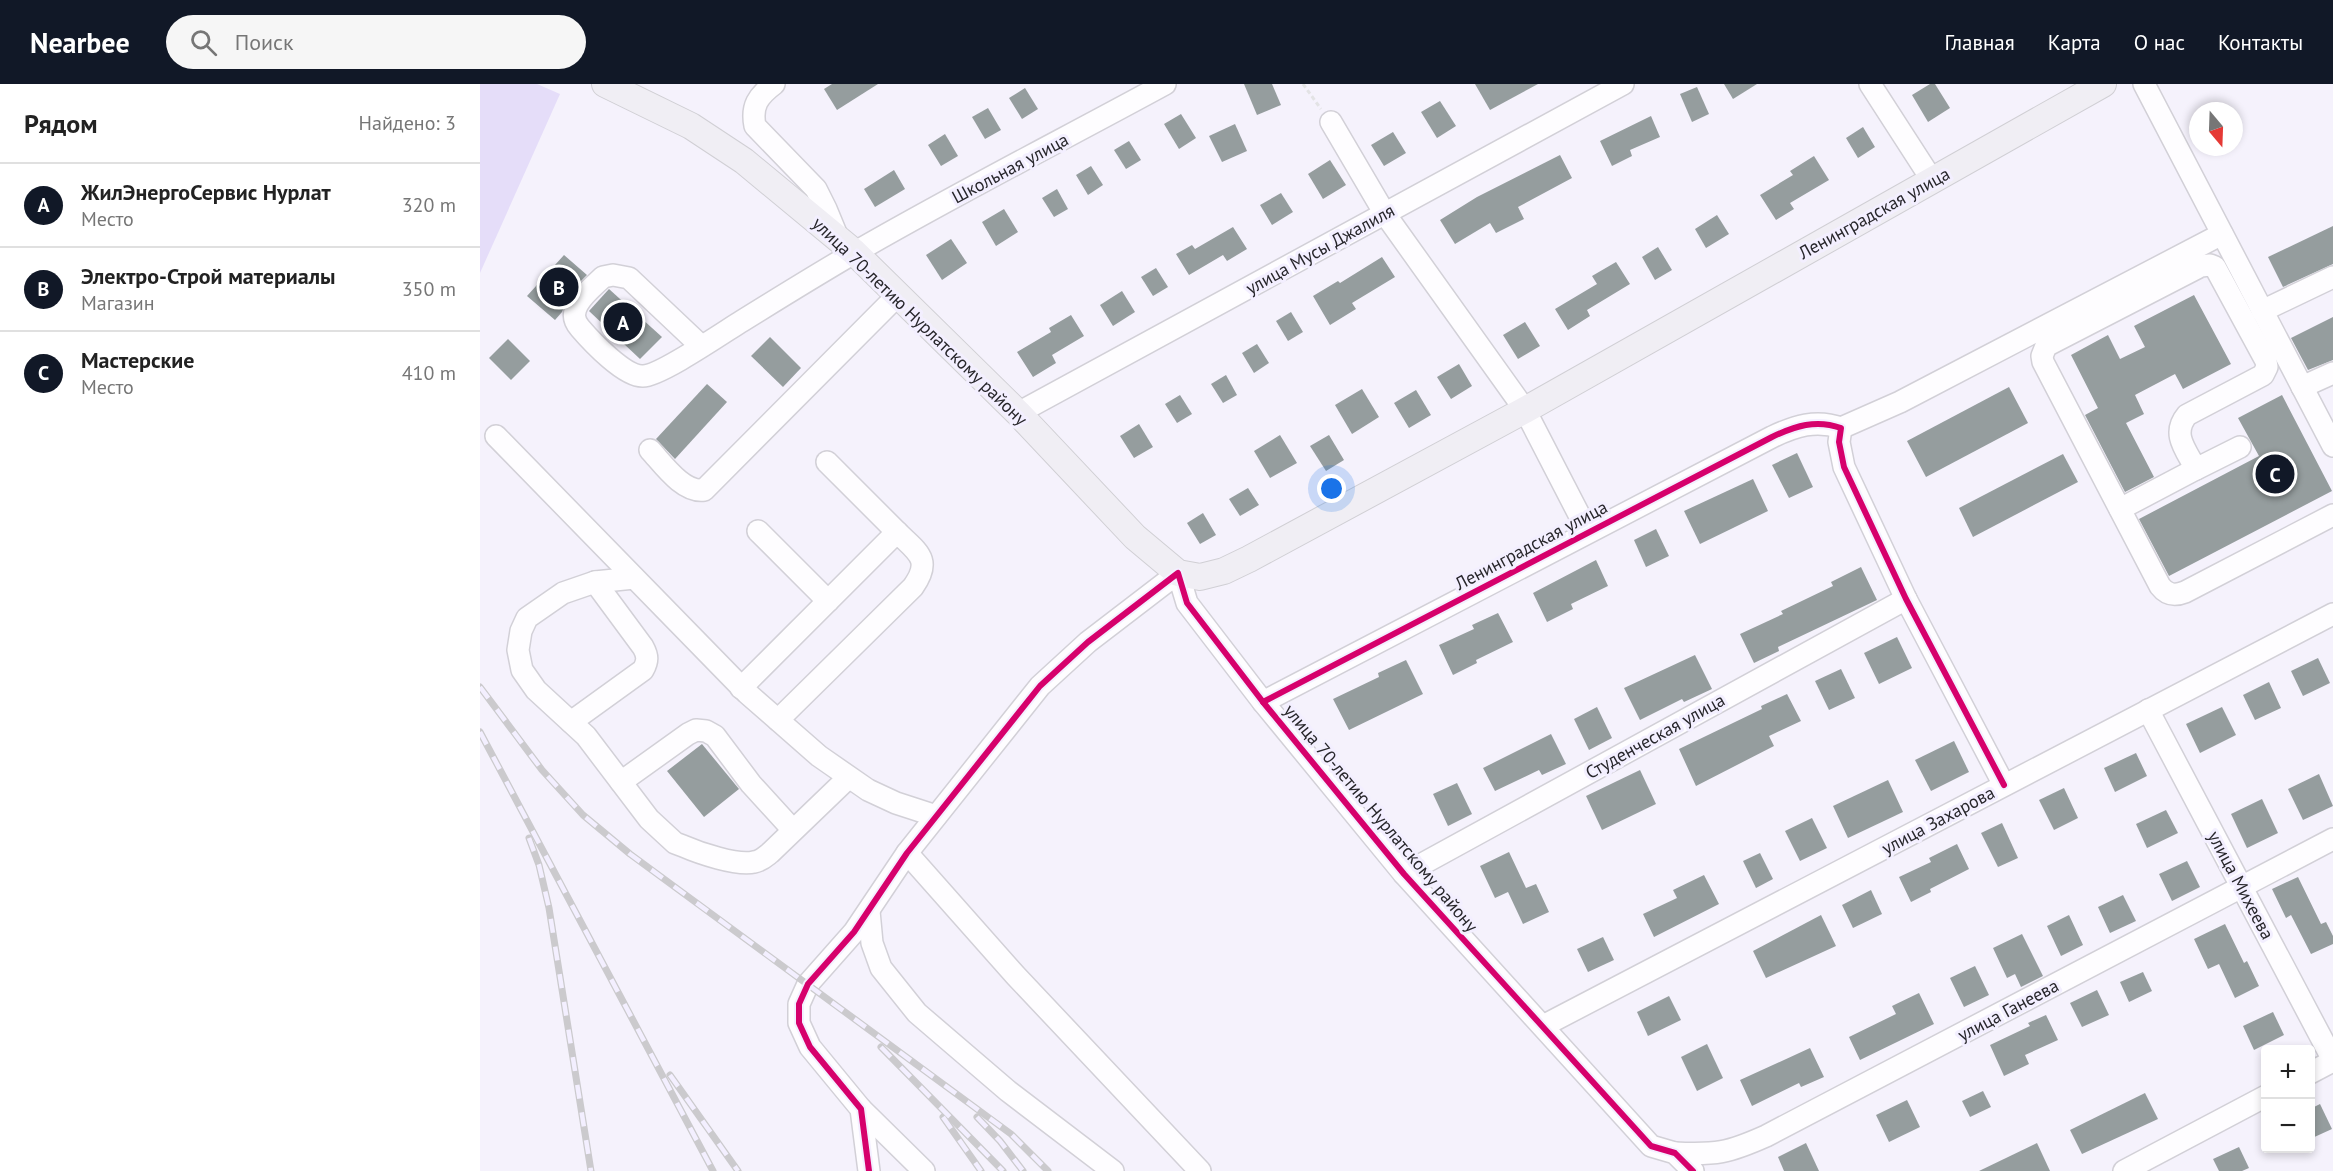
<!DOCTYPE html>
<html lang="ru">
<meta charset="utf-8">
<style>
body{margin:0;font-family:"PT Sans",sans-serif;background:#f6f6f6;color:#222}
.controls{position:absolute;right:18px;bottom:18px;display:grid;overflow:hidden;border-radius:6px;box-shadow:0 3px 9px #0003}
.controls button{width:54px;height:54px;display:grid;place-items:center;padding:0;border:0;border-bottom:2px solid #e0e0e0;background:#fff;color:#222;font:30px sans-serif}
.compass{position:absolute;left:1709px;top:18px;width:54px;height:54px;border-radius:50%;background:#fff;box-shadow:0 3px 9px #0003;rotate:161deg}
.you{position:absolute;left:852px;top:405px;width:21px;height:21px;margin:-15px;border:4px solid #fff;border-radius:50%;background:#1a73e8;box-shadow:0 0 0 9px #1a73e833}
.badge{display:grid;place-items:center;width:39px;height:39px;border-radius:50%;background:#111827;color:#fff;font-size:20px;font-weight:700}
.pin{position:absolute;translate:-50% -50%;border:3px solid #fff;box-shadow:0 2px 6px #0006}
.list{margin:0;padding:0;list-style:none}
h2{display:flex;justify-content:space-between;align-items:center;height:78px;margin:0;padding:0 24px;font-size:26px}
h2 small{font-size:20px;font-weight:400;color:#767676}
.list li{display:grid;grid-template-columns:39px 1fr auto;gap:18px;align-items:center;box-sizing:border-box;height:84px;padding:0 24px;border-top:2px solid #e0e0e0}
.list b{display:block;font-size:22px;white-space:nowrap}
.list p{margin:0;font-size:20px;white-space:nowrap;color:#767676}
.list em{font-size:20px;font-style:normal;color:#767676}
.icon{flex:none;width:33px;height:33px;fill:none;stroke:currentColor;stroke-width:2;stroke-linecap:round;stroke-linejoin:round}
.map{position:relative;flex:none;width:1853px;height:1087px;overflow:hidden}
header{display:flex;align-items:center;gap:36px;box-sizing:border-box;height:84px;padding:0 30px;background:#111827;color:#fff}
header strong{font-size:28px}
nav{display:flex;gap:33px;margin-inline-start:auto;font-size:21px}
.search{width:420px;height:54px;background:#f6f6f6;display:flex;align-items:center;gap:15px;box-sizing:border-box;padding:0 21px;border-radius:33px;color:#767676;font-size:22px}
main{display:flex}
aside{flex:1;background:#fff}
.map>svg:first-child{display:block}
.green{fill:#e5ddf9}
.building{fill:#959d9e}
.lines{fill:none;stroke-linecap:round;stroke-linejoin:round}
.minor-casing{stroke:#d2d0d7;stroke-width:24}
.major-casing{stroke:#d0cfd4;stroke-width:28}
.path{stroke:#e3e3e5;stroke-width:3;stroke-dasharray:4.5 3;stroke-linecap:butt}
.minor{stroke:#fefdff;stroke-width:21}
.major{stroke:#f0eef4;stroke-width:26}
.rail-casing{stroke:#cbcacd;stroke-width:7}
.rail{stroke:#f3efff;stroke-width:4.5;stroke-dasharray:14;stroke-linecap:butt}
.cycleway-casing{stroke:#f3efff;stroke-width:10}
.cycleway{stroke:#d6006c;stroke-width:6}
.labels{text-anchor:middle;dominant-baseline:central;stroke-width:6;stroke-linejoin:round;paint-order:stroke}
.street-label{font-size:18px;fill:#27262b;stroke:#f3efff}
</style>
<header>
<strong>Nearbee</strong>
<div class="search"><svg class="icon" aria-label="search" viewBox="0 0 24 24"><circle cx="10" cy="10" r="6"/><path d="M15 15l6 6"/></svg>Поиск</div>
<nav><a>Главная</a><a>Карта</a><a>О нас</a><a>Контакты</a></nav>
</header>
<main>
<aside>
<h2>Рядом<small>Найдено: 3</small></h2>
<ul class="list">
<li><span class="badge">A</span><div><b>ЖилЭнергоСервис Нурлат</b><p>Место</p></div><em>320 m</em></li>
<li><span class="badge">B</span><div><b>Электро-Строй материалы</b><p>Магазин</p></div><em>350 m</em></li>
<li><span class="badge">C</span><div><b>Мастерские</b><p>Место</p></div><em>410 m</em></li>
</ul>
</aside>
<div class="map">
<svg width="1853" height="1087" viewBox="0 0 1853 1087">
<rect width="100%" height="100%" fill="#f5f2fc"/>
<path class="green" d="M 0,0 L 57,0 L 80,10 L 0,189 Z"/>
<g class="building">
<path d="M 352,0 L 398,0 L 357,26 L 344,5 Z"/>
<path d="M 764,0 L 792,0 L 801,21 L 777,31 Z"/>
<path d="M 995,0 L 1058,0 L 1010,26 Z"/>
<path d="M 1244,0 L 1277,0 L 1253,15 Z"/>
<path d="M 1450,0 L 1455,0 L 1470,24 L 1448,38 L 1432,11 Z"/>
<path d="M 1217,3 L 1229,30 L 1212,38 L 1200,10 Z"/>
<path d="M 545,4 L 558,25 L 542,35 L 529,14 Z"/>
<path d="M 960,17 L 976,42 L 957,54 L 941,28 Z"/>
<path d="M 508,24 L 521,46 L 505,55 L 492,33 Z"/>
<path d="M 701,30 L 716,54 L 699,65 L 684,40 Z"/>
<path d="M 1171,32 L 1180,53 L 1150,66 L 1152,72 L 1132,82 L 1120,57 Z"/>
<path d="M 755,40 L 767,67 L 742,78 L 729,52 Z"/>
<path d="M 1383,43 L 1395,63 L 1378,74 L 1366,54 Z"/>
<path d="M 913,48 L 926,69 L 904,82 L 891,61 Z"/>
<path d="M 465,50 L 478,72 L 461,82 L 448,61 Z"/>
<path d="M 649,57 L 661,76 L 646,85 L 634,66 Z"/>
<path d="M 1080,71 L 1092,94 L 1038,123 L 1044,135 L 1016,149 L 1010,139 L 975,160 L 960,136 L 997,113 Z"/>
<path d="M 1334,72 L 1349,96 L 1310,119 L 1314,125 L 1296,136 L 1280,111 L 1313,91 L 1310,87 Z"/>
<path d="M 850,76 L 866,101 L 843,115 L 828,90 Z"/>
<path d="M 611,82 L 623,101 L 608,111 L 596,91 Z"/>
<path d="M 414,86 L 425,105 L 395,123 L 384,105 Z"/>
<path d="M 577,105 L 588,125 L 574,133 L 562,114 Z"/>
<path d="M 801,109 L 813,128 L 792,141 L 780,121 Z"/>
<path d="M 524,125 L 538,148 L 516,162 L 502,138 Z"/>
<path d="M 1237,131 L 1249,150 L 1226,164 L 1215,145 Z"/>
<path d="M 1853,142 L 1853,180 L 1803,203 L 1788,173 Z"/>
<path d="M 753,143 L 767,165 L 747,177 L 743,171 L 709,191 L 696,170 L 712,161 L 715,165 Z"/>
<path d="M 471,155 L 487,179 L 462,196 L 446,171 Z"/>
<path d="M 1178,163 L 1192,186 L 1175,196 L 1162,173 Z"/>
<path d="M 84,171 L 107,191 L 90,208 L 82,228 L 75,236 L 47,212 Z"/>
<path d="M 902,173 L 915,193 L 872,219 L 876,225 L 850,241 L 833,212 L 858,197 L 860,199 Z"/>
<path d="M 1136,178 L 1150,200 L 1107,226 L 1110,232 L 1088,246 L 1075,225 L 1117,200 L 1112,192 Z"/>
<path d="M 676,184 L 688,203 L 673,212 L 661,193 Z"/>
<path d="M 129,205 L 182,253 L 160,275 L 109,227 Z"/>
<path d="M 642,207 L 655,228 L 633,242 L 620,221 Z"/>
<path d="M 1714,211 L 1751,280 L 1703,305 L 1695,290 L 1655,311 L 1664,330 L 1646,339 L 1674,393 L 1645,408 L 1605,331 L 1618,324 L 1591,271 L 1628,251 L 1640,275 L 1665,263 L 1654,242 Z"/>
<path d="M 811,228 L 823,248 L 808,257 L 796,237 Z"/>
<path d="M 591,231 L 604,252 L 572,271 L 576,279 L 553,293 L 537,268 L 571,248 L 569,244 Z"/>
<path d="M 1853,233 L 1853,276 L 1828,286 L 1811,254 Z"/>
<path d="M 1045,238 L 1060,262 L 1038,275 L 1023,251 Z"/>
<path d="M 290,253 L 321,284 L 303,303 L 271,272 Z"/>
<path d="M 28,255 L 50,277 L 31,296 L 9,274 Z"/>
<path d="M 777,260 L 789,279 L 774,289 L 762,269 Z"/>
<path d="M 979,280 L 992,302 L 971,315 L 957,293 Z"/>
<path d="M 746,291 L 757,311 L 743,319 L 731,300 Z"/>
<path d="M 227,300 L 247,318 L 195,375 L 176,355 Z"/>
<path d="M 1529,303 L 1548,339 L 1446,393 L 1427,357 Z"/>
<path d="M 882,305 L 899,333 L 872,350 L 855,321 Z"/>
<path d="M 936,306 L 951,331 L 929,344 L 914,319 Z"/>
<path d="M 700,311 L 712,330 L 697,339 L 685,320 Z"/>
<path d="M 1802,311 L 1852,407 L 1689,492 L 1659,435 L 1779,372 L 1758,334 Z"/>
<path d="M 659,340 L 673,363 L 654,374 L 640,352 Z"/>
<path d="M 800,351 L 817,379 L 790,394 L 774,367 Z"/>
<path d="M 849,351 L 864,376 L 846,387 L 830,362 Z"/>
<path d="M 1317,369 L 1333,403 L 1309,414 L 1292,381 Z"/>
<path d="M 1583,370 L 1598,398 L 1493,453 L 1479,424 Z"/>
<path d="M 1273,395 L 1288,427 L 1220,460 L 1204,427 Z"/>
<path d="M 768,404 L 779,421 L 760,432 L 749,415 Z"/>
<path d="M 723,429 L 736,451 L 720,460 L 707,439 Z"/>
<path d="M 1176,445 L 1189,472 L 1166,483 L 1154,456 Z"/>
<path d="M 1116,476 L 1128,502 L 1091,520 L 1093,525 L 1067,538 L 1053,509 Z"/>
<path d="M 1381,483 L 1397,516 L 1298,563 L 1299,567 L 1274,579 L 1260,550 L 1303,530 L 1301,527 L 1353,502 L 1351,498 Z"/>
<path d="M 1018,529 L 1033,558 L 996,576 L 997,579 L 973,591 L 959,561 L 994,545 L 992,541 Z"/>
<path d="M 1417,553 L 1432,584 L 1399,600 L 1384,569 Z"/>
<path d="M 1215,571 L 1232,605 L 1204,618 L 1202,615 L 1160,636 L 1144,604 Z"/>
<path d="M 1838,574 L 1850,599 L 1823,612 L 1811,587 Z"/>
<path d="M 926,576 L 943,610 L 869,646 L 853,615 L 899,593 L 898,589 Z"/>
<path d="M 1361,585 L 1375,614 L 1349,626 L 1335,597 Z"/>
<path d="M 1789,598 L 1801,624 L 1775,636 L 1763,611 Z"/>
<path d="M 1307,610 L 1321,637 L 1289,652 L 1294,662 L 1216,702 L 1199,665 L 1282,625 L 1281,622 Z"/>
<path d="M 1117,623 L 1132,654 L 1109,666 L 1094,635 Z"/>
<path d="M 1742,623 L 1756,651 L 1720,669 L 1706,640 Z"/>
<path d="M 1071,650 L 1086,680 L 1062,691 L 1059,686 L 1015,707 L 1003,684 Z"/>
<path d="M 1474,657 L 1489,688 L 1451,707 L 1435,676 Z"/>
<path d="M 222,660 L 259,705 L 224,733 L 187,687 Z"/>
<path d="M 1656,669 L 1667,692 L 1635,708 L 1624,684 Z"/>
<path d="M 1160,686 L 1176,720 L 1122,746 L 1106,712 Z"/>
<path d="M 1839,690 L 1853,722 L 1823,736 L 1808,705 Z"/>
<path d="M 1408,696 L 1423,728 L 1368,754 L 1353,722 Z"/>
<path d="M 977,699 L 992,730 L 968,742 L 953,710 Z"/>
<path d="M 1584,704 L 1598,734 L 1574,746 L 1559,716 Z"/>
<path d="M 1782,715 L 1798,749 L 1767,764 L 1751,730 Z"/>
<path d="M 1686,726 L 1698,749 L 1667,764 L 1656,740 Z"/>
<path d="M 1332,734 L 1347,764 L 1320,777 L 1305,747 Z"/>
<path d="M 1522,739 L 1538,774 L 1518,783 L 1501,749 Z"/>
<path d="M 1477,760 L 1489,785 L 1450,805 L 1451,808 L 1431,818 L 1419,793 L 1451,778 L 1449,774 Z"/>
<path d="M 1029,768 L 1046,804 L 1056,800 L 1069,828 L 1043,840 L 1028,808 L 1015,814 L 1000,782 Z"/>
<path d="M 1280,769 L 1293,795 L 1276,804 L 1263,777 Z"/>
<path d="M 1707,777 L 1720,803 L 1692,817 L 1679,790 Z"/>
<path d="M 1224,791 L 1239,820 L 1174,853 L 1163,830 L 1197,814 L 1193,806 Z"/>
<path d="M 1818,793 L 1841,840 L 1846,838 L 1853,852 L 1853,860 L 1831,870 L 1811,831 L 1806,834 L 1792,805 Z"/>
<path d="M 1391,806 L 1402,830 L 1373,844 L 1362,821 Z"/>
<path d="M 1643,811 L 1656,837 L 1630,849 L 1618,823 Z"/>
<path d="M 1341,831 L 1356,862 L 1286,894 L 1273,867 Z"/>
<path d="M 1589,831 L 1603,861 L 1581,872 L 1567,842 Z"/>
<path d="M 1745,840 L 1764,879 L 1767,877 L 1779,902 L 1755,914 L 1739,880 L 1728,885 L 1714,855 Z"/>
<path d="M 1542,850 L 1563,892 L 1541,903 L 1535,890 L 1527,894 L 1513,864 Z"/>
<path d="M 1123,853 L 1134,876 L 1108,888 L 1097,865 Z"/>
<path d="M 1495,882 L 1509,911 L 1484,923 L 1470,894 Z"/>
<path d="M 1663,888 L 1672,907 L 1649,918 L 1640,898 Z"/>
<path d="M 1617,906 L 1629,931 L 1602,943 L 1590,919 Z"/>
<path d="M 1439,909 L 1454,940 L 1380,976 L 1369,953 L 1416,930 L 1412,922 Z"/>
<path d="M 1189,912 L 1201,936 L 1168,952 L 1157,928 Z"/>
<path d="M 1793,928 L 1804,951 L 1774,966 L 1763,942 Z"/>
<path d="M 1566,931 L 1578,956 L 1545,971 L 1549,980 L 1524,992 L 1510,961 L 1550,942 L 1548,939 Z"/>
<path d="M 1227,960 L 1243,994 L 1217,1007 L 1201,973 Z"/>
<path d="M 1330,964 L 1344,993 L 1321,1003 L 1319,999 L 1272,1022 L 1260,996 Z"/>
<path d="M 1503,1007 L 1511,1023 L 1490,1033 L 1482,1017 Z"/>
<path d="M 1665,1009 L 1678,1035 L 1602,1070 L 1590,1046 Z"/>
<path d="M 1427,1016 L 1440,1043 L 1409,1058 L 1396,1031 Z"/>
<path d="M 1840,1020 L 1852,1045 L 1830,1055 L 1830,1025 Z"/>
<path d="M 1326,1059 L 1339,1087 L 1304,1087 L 1298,1073 Z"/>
<path d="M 1557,1059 L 1570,1087 L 1499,1087 Z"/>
<path d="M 1759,1063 L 1769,1084 L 1762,1087 L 1739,1087 L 1733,1075 Z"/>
</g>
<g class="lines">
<defs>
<g id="minor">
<path d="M 294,0 C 278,12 271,22 275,42 L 336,105 L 346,125 L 358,154"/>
<path d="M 1390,0 L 1452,96"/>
<path d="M 1664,0 L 1853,362"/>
<path d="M 851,38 L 905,130 L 1045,326 L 1108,448"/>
<path d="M 1782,227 L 1853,193"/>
<path d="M 221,262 L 149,194 L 133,191 L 123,193 C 110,206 83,225 100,244 C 112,258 145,293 163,292 C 180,292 244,248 262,237 C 299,214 336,191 374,169 C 476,110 582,56 685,0"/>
<path d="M 1822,303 L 1853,289"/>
<path d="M 538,329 L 1143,0"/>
<path d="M 1361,344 L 1420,318 L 1742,150"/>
<path d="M 16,352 L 267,609 L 339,672 L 388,706 L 416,719 L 456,732"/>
<path d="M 1760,363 L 1716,385 C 1706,366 1691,350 1707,331 L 1783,291 L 1787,283 L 1786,277 L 1735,183 L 1730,181 L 1721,182 L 1566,262 L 1562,272 L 1563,278 L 1680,502 C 1687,511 1695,512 1705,508 L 1853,431"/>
<path d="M 170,366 C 183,380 203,409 224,406 L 418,211"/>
<path d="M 347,378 L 417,448"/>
<path d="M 1640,425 L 1716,385"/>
<path d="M 278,447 L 348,517"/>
<path d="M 154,494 L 115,498 L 83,509 L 47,534 L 41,547 L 38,566 L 42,586 L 56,606 L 106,652 L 169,735 L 195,759 L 203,762 C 219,769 257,782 274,778 C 281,777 285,773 290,769 L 368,694"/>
<path d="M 261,604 L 417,448 C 437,468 453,475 433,503 L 298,636"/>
<path d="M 783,618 L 1292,353 C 1315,342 1336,335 1361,344 L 1359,358 L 1364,383 L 1426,515 L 1524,701"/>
<path d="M 1668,626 L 1853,976"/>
<path d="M 91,638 L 163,586 C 168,577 168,572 163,563 L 115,498"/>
<path d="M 141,698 L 208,650 L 216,646 L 226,647 L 235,652 L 271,700 L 313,746"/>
<path d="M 427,769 L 536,892 L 720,1087"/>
<path d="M 924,790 L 1426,515"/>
<path d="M 389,827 L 392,859 L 401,884 L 437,929 L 528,1007 L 633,1087"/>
<path d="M 1063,942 L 1853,530"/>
<path d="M 1830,989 L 1853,977"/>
<path d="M 381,1025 L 444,1087"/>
<path d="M 1195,1069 C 1236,1071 1248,1069 1286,1052 L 1853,755"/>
<path d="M 389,1087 L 381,1025 L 330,963 L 319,939 L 319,920 L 328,900 L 374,848 L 427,769 L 560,602 L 608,558 L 698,489 L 707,519 L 783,618 L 924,790 L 1171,1062 L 1195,1069 L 1213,1087"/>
<path d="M 1644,1087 L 1786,1012"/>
</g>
<path id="major" d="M 125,0 L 211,42 L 264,77 L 374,168 L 538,329 L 655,453 L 698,489 L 720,493 L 744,487 L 769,475 L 1045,326 L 1623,0"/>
</defs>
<use href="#minor" class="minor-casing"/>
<use href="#major" class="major-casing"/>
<path class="path" d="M 823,0 L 841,25"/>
<use href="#minor" class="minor"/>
<use href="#major" class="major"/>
<defs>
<g id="rail">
<path d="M 0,603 L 62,686 L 103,731 L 150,770 L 531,1050 L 568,1087"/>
<path d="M 0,648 L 233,1087"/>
<path d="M 49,754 L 59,781 L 69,824 L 111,1087"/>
<path d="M 401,963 L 523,1087"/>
<path d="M 190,991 L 258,1087"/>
<path d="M 463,1033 L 501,1087"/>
<path d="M 497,1033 L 520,1057 L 543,1087"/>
</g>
</defs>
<use href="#rail" class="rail-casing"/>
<use href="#rail" class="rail"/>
<defs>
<g id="cycleway">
<path d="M 783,618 L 1292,353 C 1315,342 1336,335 1361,344 L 1359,358 L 1364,383 L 1426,515 L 1524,701"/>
<path d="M 389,1087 L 381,1025 L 330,963 L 319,939 L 319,920 L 328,900 L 374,848 L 427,769 L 560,602 L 608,558 L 698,489 L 707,519 L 783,618 L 924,790 L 1171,1062 L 1195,1069 L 1213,1087"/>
</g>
</defs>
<use href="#cycleway" class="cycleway-casing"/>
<use href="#cycleway" class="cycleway"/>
</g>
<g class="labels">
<g class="street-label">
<text transform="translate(530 84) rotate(-28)">Школьная улица</text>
<text transform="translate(1394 129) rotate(-29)">Ленинградская улица</text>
<text transform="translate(840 165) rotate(-29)">улица Мусы Джалиля</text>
<text transform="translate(440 237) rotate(44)">улица 70-летию Нурлатскому району</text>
<text transform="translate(1051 461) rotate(-28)">Ленинградская улица</text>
<text transform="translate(1175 652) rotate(-29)">Студенческая улица</text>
<text transform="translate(901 734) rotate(50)">улица 70-летию Нурлатскому району</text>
<text transform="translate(1458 736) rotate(-28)">улица Захарова</text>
<text transform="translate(1761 801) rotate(62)">улица Михеева</text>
<text transform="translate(1528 926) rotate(-28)">улица Ганеева</text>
</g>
</g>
</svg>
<div class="controls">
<button>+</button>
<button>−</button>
</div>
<svg class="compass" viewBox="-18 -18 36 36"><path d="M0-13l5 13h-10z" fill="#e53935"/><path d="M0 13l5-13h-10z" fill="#767676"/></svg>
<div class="you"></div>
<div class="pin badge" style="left:143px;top:238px">A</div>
<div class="pin badge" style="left:79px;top:203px">B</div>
<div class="pin badge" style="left:1795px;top:390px">C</div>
</div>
</main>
